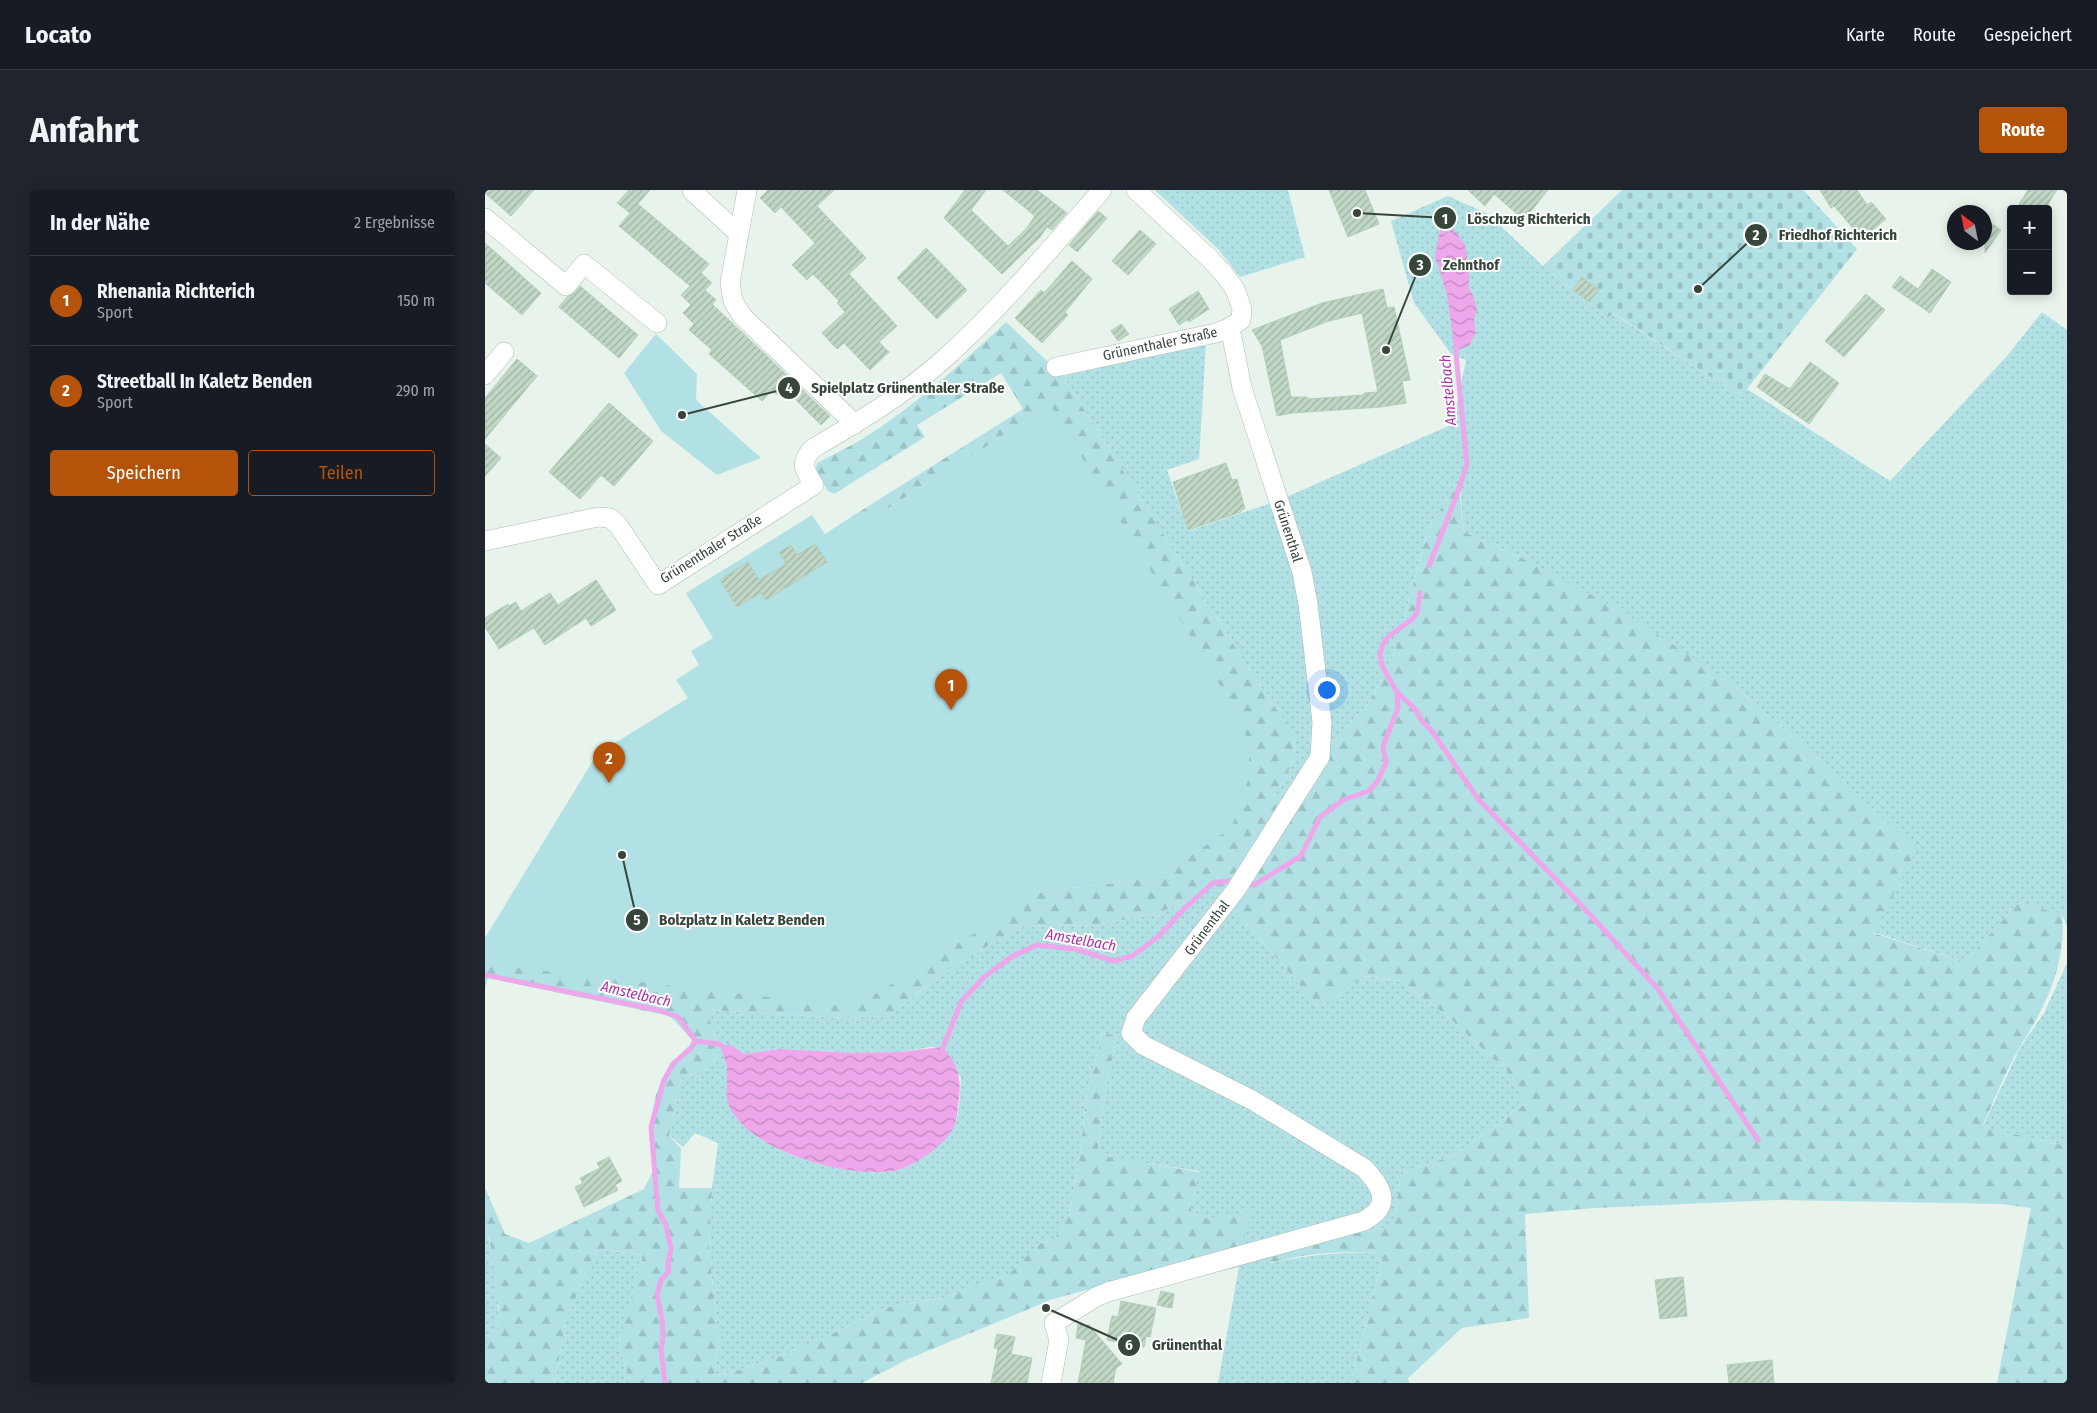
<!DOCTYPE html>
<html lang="de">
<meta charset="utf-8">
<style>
body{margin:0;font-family:"Fira Sans Condensed",sans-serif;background:#20242c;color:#f1f3f6}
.controls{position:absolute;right:15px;top:15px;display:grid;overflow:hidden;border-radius:5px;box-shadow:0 2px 12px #0003}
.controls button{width:45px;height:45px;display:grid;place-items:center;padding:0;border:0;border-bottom:1px solid #363941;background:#171b24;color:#f1f3f6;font:25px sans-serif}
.compass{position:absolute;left:1462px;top:15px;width:45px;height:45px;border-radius:50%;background:#171b24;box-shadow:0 2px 12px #0003;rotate:328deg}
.you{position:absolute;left:841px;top:499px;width:18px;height:18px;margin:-12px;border:4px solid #fff;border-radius:50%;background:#1a73e8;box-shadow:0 0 0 8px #1a73e833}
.badge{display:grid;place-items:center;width:32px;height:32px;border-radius:50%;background:#b45309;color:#fff;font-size:16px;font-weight:700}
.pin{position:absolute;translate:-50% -41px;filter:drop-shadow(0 1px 2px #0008)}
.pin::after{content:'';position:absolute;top:26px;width:18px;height:15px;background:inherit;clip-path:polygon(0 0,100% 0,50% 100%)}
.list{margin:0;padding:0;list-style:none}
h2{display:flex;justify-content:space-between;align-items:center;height:65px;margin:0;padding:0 20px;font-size:21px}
h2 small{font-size:16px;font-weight:400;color:#9ea1a6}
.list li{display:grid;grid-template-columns:32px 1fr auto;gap:15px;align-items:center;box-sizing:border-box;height:90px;padding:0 20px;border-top:1px solid #363941}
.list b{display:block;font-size:19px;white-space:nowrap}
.list p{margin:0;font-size:16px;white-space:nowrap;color:#9ea1a6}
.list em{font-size:16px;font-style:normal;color:#9ea1a6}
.actions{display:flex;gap:10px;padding:15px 20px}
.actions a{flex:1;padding:11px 0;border:1px solid #b45309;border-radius:5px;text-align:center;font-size:18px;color:#b45309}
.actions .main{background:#b45309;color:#fff}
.map{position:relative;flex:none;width:1582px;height:1193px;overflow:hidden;border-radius:5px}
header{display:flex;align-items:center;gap:30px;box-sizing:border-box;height:70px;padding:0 25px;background:#171b24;border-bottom:1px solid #363941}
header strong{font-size:24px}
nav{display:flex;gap:28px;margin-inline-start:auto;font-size:18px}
.intro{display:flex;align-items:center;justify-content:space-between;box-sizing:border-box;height:120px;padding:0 30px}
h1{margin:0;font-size:35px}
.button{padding:12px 22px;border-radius:5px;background:#b45309;color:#fff;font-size:18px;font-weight:700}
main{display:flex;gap:30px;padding:0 30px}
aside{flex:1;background:#171b24;border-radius:5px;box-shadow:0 2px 12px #0003}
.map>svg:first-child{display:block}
.grass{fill:url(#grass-dots);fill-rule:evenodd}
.forest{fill:url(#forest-firs)}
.cemetery{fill:url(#cemetery-stones)}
.park{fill:#b2e1e5}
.water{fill:url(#water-waves)}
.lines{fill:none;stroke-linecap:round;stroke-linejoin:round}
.stream{stroke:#eda7ea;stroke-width:5}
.building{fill:url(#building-hatch);stroke:#b1cfb8;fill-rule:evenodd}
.street-casing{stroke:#abbeb0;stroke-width:20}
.street{stroke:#fff;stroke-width:19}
.labels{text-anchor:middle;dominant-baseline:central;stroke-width:4;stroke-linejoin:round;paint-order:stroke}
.street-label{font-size:14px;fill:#37463a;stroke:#fff}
.water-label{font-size:15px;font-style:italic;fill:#ad34a6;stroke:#fff}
.leader{fill:none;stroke:#37463a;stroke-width:2}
.callout-dot{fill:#37463a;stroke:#fff;stroke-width:2}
.mark-label{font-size:15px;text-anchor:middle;font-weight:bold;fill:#fff}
.callout-label{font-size:15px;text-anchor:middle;font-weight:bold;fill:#37463a;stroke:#fff;stroke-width:4;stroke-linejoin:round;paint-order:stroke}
</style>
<header>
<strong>Locato</strong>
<nav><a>Karte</a><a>Route</a><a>Gespeichert</a></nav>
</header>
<div class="intro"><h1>Anfahrt</h1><a class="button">Route</a></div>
<main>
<aside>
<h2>In der Nähe<small>2 Ergebnisse</small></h2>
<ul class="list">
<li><span class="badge">1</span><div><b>Rhenania Richterich</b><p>Sport</p></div><em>150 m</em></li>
<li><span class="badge">2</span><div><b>Streetball In Kaletz Benden</b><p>Sport</p></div><em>290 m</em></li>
</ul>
<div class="actions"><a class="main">Speichern</a><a>Teilen</a></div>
</aside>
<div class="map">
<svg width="1582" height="1193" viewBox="0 0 1582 1193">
<defs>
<pattern id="grass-dots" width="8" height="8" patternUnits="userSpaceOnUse" patternTransform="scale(1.25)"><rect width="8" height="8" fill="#b2e1e5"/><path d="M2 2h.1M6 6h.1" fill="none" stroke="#9ac2c5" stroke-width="1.8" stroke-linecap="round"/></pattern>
<pattern id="forest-firs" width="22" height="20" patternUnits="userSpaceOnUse" patternTransform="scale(1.25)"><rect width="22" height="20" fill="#b2e1e5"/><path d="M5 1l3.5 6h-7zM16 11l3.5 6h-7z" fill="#9ac2c5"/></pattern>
<pattern id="cemetery-stones" width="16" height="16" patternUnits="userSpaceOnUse" patternTransform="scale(1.25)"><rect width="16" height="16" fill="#b2e1e5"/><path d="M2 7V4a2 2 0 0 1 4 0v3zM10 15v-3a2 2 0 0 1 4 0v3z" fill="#9ac2c5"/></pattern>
<pattern id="water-waves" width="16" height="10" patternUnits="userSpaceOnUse" patternTransform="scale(1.25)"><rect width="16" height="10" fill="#eda7ea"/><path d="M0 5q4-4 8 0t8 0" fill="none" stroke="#c18abf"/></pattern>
<pattern id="building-hatch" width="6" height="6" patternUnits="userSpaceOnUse" patternTransform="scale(1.25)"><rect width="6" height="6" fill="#c1d7c6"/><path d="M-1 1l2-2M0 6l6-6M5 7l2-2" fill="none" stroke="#9eb0a2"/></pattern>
</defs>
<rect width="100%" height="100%" fill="#e8f3eb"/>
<g class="grass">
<path d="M 670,0 L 803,0 L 820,67 L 755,87 L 734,60 Z"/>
<path d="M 963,6 L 1003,24 L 1058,76 L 1122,129 L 1127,123 L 1252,204 L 1262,199 L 1405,291 L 1522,166 L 1557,122 L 1582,140 L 1582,736 L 1577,724 L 1533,713 L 1480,772 L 1388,742 L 1431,660 L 1342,576 L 1242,490 L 1045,372 L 979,342 L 975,297 L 970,295 L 943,340 L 909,464 L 883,514 L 834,566 L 805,618 L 789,606 L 810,568 L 809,544 L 776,498 L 578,186 L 721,154 L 714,269 L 682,280 L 703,341 L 792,311 L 968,234 L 981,170 L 966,164 L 929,113 L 906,31 Z"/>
<path d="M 725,695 L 743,712 L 834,817 L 881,786 L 915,791 L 960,824 L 1026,885 L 1040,914 L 968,966 L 916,982 L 908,1037 L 857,1044 L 782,1074 C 821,1065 859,1061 899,1063 L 866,1193 L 733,1193 L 754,1077 L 693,1091 L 767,1022 L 724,1029 L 706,1021 L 714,981 L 612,966 L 621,897 L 632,846 L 617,843 L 601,909 L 595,965 L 585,1023 L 570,1048 L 554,1054 L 526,1083 L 458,1108 L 402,1117 L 349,1143 L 291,1168 L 245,1183 L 229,1185 L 234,1154 L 224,1059 L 227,998 L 233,953 L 210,943 L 198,957 L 184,945 L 196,888 L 226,878 L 234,859 L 225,830 L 224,820 L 359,828 L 404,826 L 446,793 L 504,755 L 538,737 L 612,735 L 672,723 L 705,711 ZM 447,857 L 455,858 L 476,888 C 475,900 475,926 469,937 C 456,957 432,976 409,981 C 377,987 310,972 284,953 C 274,946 251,911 242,899 L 243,886 L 240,867 L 294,859 L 370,863 L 414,862 Z"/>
<path d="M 1582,773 L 1582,956 L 1497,938 L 1535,858 L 1559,823 Z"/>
<path d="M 0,1037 C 8,1059 17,1110 12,1133 C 11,1141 4,1151 0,1157 Z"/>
<path d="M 114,1059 L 158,1065 L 134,1153 L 145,1193 L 70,1193 L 81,1127 Z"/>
</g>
<path class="forest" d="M 521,132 L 578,186 L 776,498 L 809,544 L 810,568 L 789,606 L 805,618 L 834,566 L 883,514 L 909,464 L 943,340 L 970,295 L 974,297 L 979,342 L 1045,372 L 1133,419 L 1242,490 L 1342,576 L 1432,660 L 1388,743 L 1480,772 L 1533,713 L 1577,724 C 1582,775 1560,817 1535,857 C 1520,882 1509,911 1497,937 L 1582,956 L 1582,1193 L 1512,1193 L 1546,1018 L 1516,1014 L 1291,1010 L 1110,1018 L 1040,1024 L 1044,1128 L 977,1138 L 923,1188 L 924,1193 L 866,1193 L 899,1063 C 871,1061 844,1062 817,1066 C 800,1069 788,1075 771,1071 L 768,1066 L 857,1044 L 908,1037 L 916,982 L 968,966 L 1040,914 L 1026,885 L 960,824 L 915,791 L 881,786 L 834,817 L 743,712 L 725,695 L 705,711 L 672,723 L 612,735 L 538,737 L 504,755 L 446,793 L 404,826 L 359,828 L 224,820 L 225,830 L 234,859 L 226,878 L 196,888 L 184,945 L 196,959 L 194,998 L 227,998 L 224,1059 L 234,1154 L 229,1185 L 245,1183 L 291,1168 L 349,1143 L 402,1117 L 458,1108 L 525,1083 L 554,1054 L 570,1048 L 585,1023 L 595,965 L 601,909 L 617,843 L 632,846 L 621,897 L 612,965 L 714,982 L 706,1021 L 724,1029 L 767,1021 L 755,1059 L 568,1109 L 423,1169 L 377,1193 L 145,1193 L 134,1153 L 158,1065 L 115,1059 L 81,1127 L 70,1193 L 0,1193 L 0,1157 L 12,1135 L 14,1116 L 5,1051 L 0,1037 L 0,998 L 20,1044 L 44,1053 L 159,999 L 168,981 L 164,938 L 171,905 L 176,891 L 186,873 L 204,856 L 207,850 L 185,826 L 3,788 L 0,799 L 0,774 L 477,748 L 559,701 L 640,692 L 682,682 L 566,216 L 373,337 L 366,327 L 538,219 L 516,183 L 432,235 L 440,247 L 349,304 L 343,301 L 330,281 L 332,273 C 347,265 364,257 379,248 C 431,215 476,174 521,132 Z"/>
<path class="cemetery" d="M 1137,0 L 1318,0 L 1372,59 L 1262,199 L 1252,204 L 1128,123 L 1122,129 L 1058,76 Z"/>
<g class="park">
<path d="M 171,144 L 212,184 L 211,210 L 276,268 L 232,285 L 176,241 L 139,183 Z"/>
<path d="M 566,216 L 757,532 L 764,558 L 764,588 L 746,638 L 682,682 L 640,692 L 559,701 L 369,817 L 0,774 L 0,748 L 112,564 L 203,508 L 191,490 L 214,475 L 206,461 L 228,448 L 201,403 L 327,325 L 340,344 L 366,327 L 373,337 Z"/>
</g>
<g class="water">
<path d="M 967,37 L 980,55 L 984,81 L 984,99 L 988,105 L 992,120 L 989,129 L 991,143 L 984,156 L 972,160 L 969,156 L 962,104 L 950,66 L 954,44 L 957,38 L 962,38 L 962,45 Z"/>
<path d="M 244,854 L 259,864 L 294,859 L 370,863 L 414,862 L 457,857 C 475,876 477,891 473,916 C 472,922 472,929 470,935 C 462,954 428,978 408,981 C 361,988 268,962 245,918 C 240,909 242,897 242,888 C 243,878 240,867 236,859 Z"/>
</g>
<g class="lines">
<g class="stream">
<path d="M 959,42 L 961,21"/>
<path d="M 944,376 L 971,307 L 982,274 L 971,164 L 972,154"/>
<path d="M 912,502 L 931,520 L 937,531 L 947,541 L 993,609 L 1098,717 L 1173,799 L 1273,950"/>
<path d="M 760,694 L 769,695 L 816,666 L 835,627 L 858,610 L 884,601 L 892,592 L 901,573 L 898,556 L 913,518 L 912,502 L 897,476 L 895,465 L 897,456 L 903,447 L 926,430 L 932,423 L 935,403"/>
<path d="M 0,785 L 173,820 L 193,827 L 211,851 L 234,854 L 243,861"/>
<path d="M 456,863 L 476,812 L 499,787 L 528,766 L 552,755 L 590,759 L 629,771 L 647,766 L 673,747 L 701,717 L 728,693 L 744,691 L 751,692"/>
<path d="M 180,1193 L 176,1159 L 178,1148 L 177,1129 L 172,1105 L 176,1090 L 184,1081 L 183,1074 L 186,1058 L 181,1035 L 173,1021 L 166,937 L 179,890 L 188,874 L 207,857 L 211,851"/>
</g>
</g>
<g class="building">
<path d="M 0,0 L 49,0 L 26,26 L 0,3 Z"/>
<path d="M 144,0 L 165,0 L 145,23 L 132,13 Z"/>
<path d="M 283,0 L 349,0 L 332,16 L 381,68 L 364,84 L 412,136 L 394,152 L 404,162 L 385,180 L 359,153 L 352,159 L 337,143 L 360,122 L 352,113 L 354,111 L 328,84 L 322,90 L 307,75 L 330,53 L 296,17 L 290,23 L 275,8 Z"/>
<path d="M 480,0 L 501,0 L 486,20 L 523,56 L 541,39 L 550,26 L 518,0 L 552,0 L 582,23 L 567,40 L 562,37 L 555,47 L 517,84 L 459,28 Z"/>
<path d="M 844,0 L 880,0 L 894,34 L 863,47 Z"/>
<path d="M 983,0 L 1063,0 L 1039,30 L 1009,4 L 1000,16 Z"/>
<path d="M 1335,0 L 1372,0 L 1382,15 L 1386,12 L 1401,29 L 1377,49 L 1349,16 L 1346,18 Z"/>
<path d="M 1543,0 L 1572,0 L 1560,19 L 1541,19 L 1534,14 Z"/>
<path d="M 153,14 L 224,74 L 216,83 L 227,93 L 220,100 L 231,110 L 227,114 L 345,226 L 336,235 L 300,199 L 294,206 L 287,200 L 277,211 L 224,164 L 227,160 L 204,140 L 209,134 L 198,123 L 206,115 L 196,105 L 205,96 L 134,36 Z"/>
<path d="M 613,21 L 622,28 L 592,62 L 584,55 Z"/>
<path d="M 1500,29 L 1516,40 L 1500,63 Z"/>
<path d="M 655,40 L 671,54 L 643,85 L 627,71 Z"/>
<path d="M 0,53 L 56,103 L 37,125 L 0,93 Z"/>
<path d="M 441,58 L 482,100 L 452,129 L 412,88 Z"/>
<path d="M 587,71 L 607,89 L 580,122 L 583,125 L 557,153 L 530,128 L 556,100 L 559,103 Z"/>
<path d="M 1447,79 L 1466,92 L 1445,123 L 1407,97 L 1415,86 L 1433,99 Z"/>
<path d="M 1097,87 L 1114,100 L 1104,112 L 1088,100 Z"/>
<path d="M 95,96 L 153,145 L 134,168 L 74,117 L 82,107 L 89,103 Z"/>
<path d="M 898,99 L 902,118 L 909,117 L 925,190 L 917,191 L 921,213 L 896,217 L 807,223 L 792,226 L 777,156 L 767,140 L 837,113 ZM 877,123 L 893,202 L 879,203 L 879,205 L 823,209 L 822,207 L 806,207 L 795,150 L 844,131 Z"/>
<path d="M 713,101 L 724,119 L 704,132 L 702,130 L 694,135 L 684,119 Z"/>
<path d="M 1381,104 L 1400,120 L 1359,167 L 1340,151 Z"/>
<path d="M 636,134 L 644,144 L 633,151 L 626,141 Z"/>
<path d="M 32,169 L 52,186 L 0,249 L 0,208 Z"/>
<path d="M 1325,172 L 1354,193 L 1324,234 L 1272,197 L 1280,184 L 1305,199 Z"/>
<path d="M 124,213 L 168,251 L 129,296 L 116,285 L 95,309 L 64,282 Z"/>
<path d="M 0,254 L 16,268 L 0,286 Z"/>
<path d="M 741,273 L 747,290 L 752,289 L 760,319 L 756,320 L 756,322 L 703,340 L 688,292 Z"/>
<path d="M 330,354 L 342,372 L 281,410 L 276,403 L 252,417 L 235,390 L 263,372 L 274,390 L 301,374 L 294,362 L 306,355 L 312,365 Z"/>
<path d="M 111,390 L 131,420 L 106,436 L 101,428 L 60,455 L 49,438 L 14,459 L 0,437 L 0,428 L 23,414 L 24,416 L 31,412 L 36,421 L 65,403 L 73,415 Z"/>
<path d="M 124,967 L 137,991 L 130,995 L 133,1000 L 99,1017 L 90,997 L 98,993 L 95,988 L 115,978 L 112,973 Z"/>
<path d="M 1198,1087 L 1202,1126 L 1175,1129 L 1170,1090 Z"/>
<path d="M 676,1101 L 689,1104 L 687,1118 L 672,1115 Z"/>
<path d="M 636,1111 L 671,1118 L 665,1147 L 661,1146 L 659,1157 L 622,1150 L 627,1126 L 633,1127 Z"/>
<path d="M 593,1134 L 603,1136 L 603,1134 L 637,1174 L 631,1178 L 628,1193 L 593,1193 L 601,1150 L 591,1148 Z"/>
<path d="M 512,1144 L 530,1147 L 526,1164 L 547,1168 L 542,1193 L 506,1193 L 513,1159 L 509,1158 Z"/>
<path d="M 1287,1170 L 1289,1193 L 1244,1193 L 1242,1175 Z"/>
</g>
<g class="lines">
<defs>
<g id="street">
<path d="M 262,0 L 245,93 L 248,111 L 257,126 L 370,234"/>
<path d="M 207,1 L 253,43"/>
<path d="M 0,28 L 81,96 L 99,74 L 172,133"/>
<path d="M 571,177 L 731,143 L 742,139 L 756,130 L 757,119 L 750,99 L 738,83 L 725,69 L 651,0"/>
<path d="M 0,185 L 19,162"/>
<path d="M 0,351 L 113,327 L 125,328 L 133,335 L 173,395 L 329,295 C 319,278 314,275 327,259 C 373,232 419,205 459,169 C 516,118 566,58 617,0"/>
<path d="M 566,1193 L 574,1150 L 569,1133 L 611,1107 L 623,1102 L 879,1031 C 883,1028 889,1025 892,1021 C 905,1006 889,989 879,978 L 767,910 L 658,855 L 646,843 L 651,828 L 750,701 L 835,567 L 837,532 L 823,414 L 817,382 L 757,198 L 747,147 L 742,139"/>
</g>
</defs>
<use href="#street" class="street-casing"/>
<use href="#street" class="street"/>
</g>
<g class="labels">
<g class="street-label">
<text transform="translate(675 154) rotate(-12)">Grünenthaler Straße</text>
<text transform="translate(803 341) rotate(72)">Grünenthal</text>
<text transform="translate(226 359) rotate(-32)">Grünenthaler Straße</text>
<text transform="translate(722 738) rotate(-53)">Grünenthal</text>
</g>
<g class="water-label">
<text transform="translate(963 200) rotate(-95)">Amstelbach</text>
<text transform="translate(596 750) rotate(10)">Amstelbach</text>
<text transform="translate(151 804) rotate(13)">Amstelbach</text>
</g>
</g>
<path class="leader" d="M872 23L960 28M1213 99L1271 45M901 160L935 75M197 225L304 198M137 665L152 730M561 1118L644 1155"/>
<g class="callout-dot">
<circle cx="872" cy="23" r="5"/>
<circle cx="1213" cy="99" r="5"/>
<circle cx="901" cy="160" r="5"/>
<circle cx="197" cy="225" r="5"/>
<circle cx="137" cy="665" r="5"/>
<circle cx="561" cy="1118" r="5"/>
<circle cx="960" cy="28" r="12"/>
<circle cx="1271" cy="45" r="12"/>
<circle cx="935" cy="75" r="12"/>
<circle cx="304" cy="198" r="12"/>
<circle cx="152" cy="730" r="12"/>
<circle cx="644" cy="1155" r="12"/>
</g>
<g class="mark-label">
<text x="960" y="34">1</text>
<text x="1271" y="50">2</text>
<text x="935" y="80">3</text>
<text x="304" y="203">4</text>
<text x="152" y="735">5</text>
<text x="644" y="1160">6</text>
</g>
<g class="callout-label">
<text x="1044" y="34">Löschzug Richterich</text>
<text x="1353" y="50">Friedhof Richterich</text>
<text x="986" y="80">Zehnthof</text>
<text x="423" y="203">Spielplatz Grünenthaler Straße</text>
<text x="257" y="735">Bolzplatz In Kaletz Benden</text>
<text x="702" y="1160">Grünenthal</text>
</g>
</svg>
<div class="controls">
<button>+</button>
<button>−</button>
</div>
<svg class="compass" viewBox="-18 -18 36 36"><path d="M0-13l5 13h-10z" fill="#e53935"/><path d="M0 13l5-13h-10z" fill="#9ea1a6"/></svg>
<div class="you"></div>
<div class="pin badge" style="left:466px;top:520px">1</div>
<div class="pin badge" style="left:124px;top:593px">2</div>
</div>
</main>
